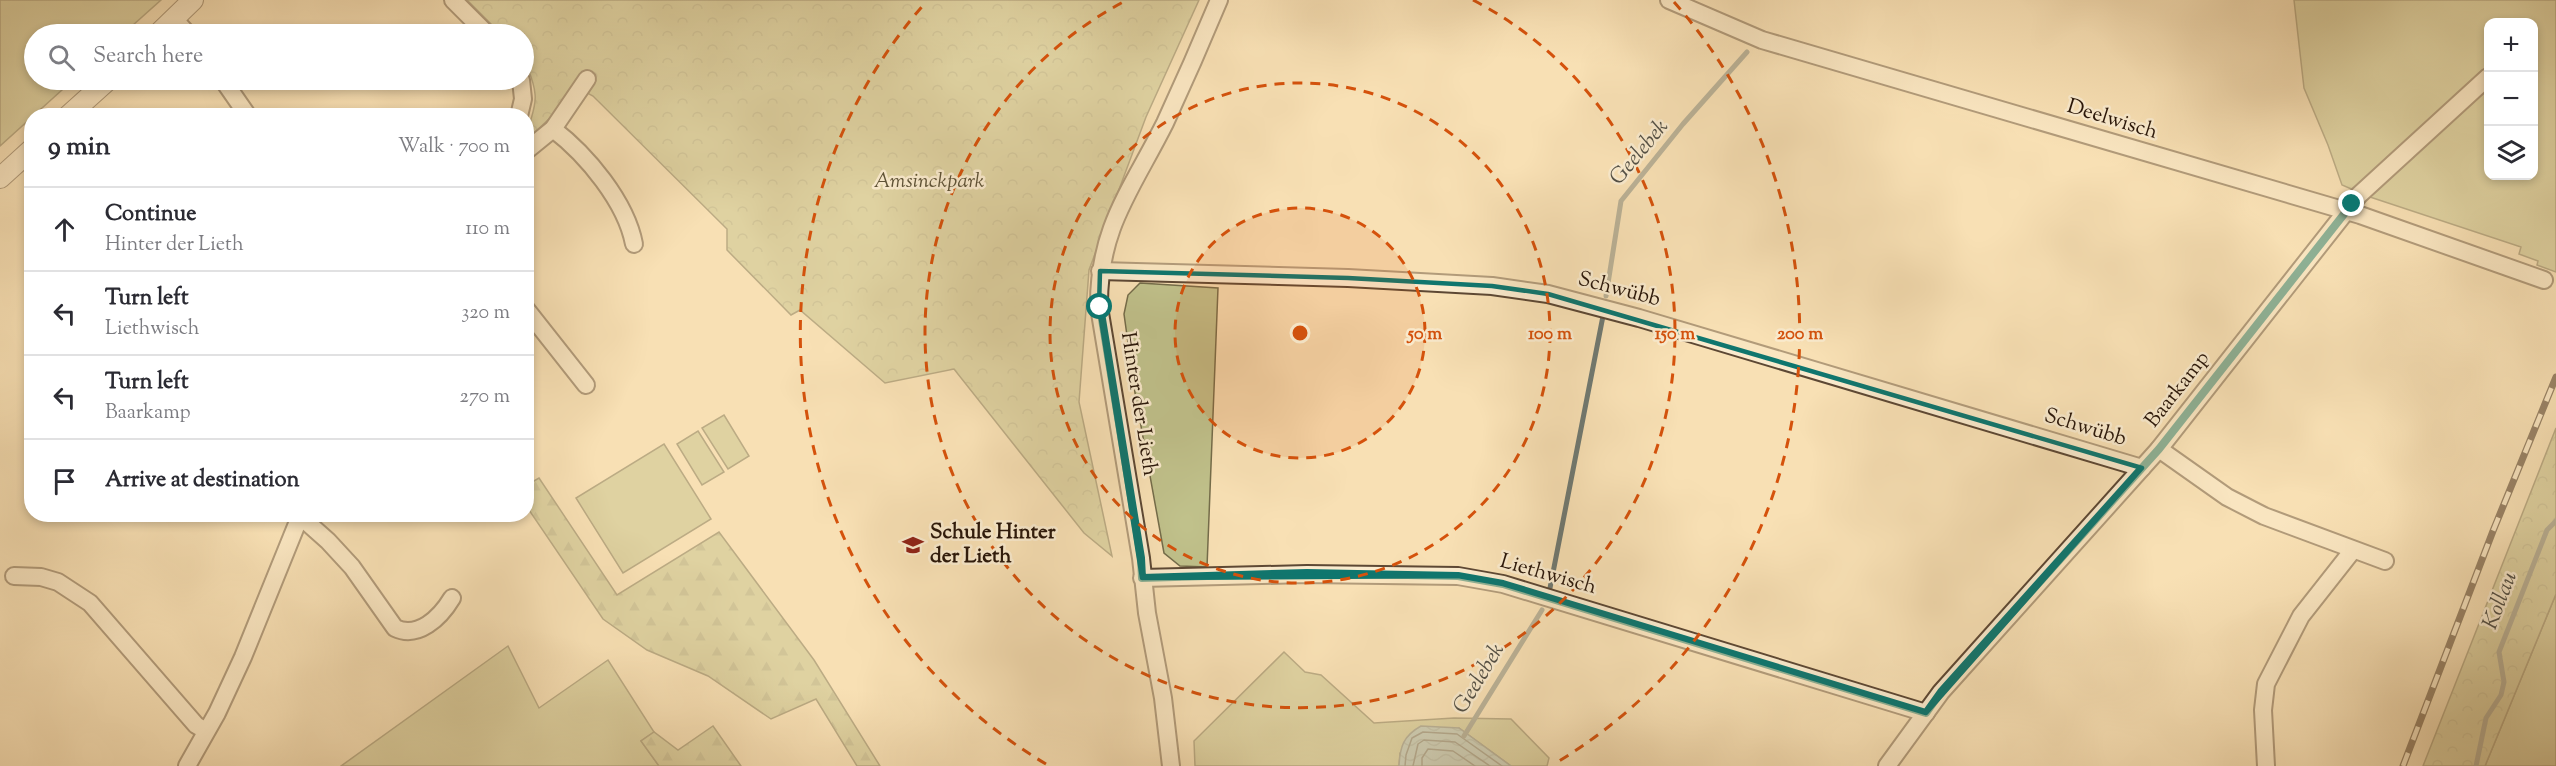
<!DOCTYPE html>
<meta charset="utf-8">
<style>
body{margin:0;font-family:"Sorts Mill Goudy",serif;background:#f2f2f3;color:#2b2b33}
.controls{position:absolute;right:18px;top:18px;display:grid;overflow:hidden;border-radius:12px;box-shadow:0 3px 9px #0003}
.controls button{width:54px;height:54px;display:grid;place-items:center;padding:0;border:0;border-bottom:2px solid #e1e1e2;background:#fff;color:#2b2b33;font:30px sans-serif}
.stop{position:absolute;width:18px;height:18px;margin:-14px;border:4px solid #0f766e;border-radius:50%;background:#fff}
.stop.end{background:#0f766e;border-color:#fff;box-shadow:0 2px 6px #0008}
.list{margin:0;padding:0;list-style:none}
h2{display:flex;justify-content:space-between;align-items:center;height:78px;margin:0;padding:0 24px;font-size:26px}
h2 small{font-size:20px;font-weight:400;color:#7c7c81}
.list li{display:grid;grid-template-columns:39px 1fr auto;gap:18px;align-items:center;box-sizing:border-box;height:84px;padding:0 24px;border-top:2px solid #e1e1e2}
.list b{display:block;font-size:22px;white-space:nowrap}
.list p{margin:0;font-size:20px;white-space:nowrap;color:#7c7c81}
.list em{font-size:20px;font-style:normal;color:#7c7c81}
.icon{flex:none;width:33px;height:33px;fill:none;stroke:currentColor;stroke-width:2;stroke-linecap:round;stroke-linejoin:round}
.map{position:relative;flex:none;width:2556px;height:766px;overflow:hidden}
.search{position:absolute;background:#fff;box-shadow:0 3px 9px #0003;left:24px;top:24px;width:510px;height:66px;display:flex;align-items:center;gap:15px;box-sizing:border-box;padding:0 21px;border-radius:33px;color:#7c7c81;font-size:22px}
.panel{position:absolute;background:#fff;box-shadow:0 3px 9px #0003;left:24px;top:108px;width:510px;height:414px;border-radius:24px}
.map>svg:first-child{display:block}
.green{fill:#c0c18b;stroke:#746c4a;stroke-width:1.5;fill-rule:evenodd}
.forest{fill:url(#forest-firs);stroke:#746c4a;stroke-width:1.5}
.park{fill:url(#park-crowns);stroke:#746c4a;stroke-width:1.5}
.water{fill:url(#water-waves);stroke:#707971;stroke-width:1.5}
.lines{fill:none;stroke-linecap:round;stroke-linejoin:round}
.shore{stroke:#646860;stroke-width:1.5}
.stream{stroke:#707971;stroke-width:5}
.minor-casing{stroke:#5d4834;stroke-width:20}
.tertiary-casing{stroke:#5d4834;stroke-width:22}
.minor{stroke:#faebce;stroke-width:16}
.tertiary{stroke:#faebce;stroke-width:20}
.rail-casing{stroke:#291609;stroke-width:7}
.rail{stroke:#faebce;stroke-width:4.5;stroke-dasharray:14;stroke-linecap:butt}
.route{stroke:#0f766e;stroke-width:8}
.marked{fill:none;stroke:#0f766e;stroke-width:4.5;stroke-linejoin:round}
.ring{fill:none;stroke:#d5520c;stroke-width:3;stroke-dasharray:10 8}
.labels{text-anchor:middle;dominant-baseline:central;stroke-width:5;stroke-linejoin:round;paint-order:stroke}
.street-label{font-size:21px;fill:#291609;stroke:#faebce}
.park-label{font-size:21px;font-style:italic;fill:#5e5236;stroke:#faebce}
.poi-label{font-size:21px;font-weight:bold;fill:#291609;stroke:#faebce;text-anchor:start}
.water-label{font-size:22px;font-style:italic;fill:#535046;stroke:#faebce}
.centre{fill:#d5520c;stroke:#faebce;stroke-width:3}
.ring-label{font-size:18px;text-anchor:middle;font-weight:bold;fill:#d5520c;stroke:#faebce;stroke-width:5;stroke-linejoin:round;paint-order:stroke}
</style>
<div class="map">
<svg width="2556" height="766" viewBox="0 0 2556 766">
<defs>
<pattern id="forest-firs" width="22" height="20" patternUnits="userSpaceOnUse" patternTransform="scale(1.5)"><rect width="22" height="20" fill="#c0c18b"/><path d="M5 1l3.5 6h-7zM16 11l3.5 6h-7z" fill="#a5a577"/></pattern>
<pattern id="park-crowns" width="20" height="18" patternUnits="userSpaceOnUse" patternTransform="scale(1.5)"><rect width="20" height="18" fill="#c0c18b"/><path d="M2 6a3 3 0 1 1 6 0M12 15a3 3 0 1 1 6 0" fill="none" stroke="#a5a577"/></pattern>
<pattern id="water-waves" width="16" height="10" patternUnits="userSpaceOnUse" patternTransform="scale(1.5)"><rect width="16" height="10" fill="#a0bbb6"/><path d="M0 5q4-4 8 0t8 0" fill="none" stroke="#8aa09b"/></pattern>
</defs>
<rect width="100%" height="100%" fill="#f8e0b4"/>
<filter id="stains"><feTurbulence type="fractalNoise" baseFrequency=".00333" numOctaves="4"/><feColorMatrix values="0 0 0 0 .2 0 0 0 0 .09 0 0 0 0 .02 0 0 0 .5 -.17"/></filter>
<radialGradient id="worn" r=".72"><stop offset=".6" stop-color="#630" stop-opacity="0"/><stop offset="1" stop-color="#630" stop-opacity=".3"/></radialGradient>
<g class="green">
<path d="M 0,0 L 161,0 L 123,34 L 34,34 L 34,80 L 73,80 L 0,146 Z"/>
<path d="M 2294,0 L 2556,0 L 2556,272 L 2537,265 L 2538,261 L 2519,254 L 2521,247 L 2370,197 L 2342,185 L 2328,145 L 2304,88 ZM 2488,22 L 2534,22 L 2534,176 L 2488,176 Z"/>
<path d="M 1140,283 L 1218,288 L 1207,567 L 1180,566 L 1164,553 L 1135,393 L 1124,314 L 1128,295 Z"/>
<path d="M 724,415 L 749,456 L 728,469 L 702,428 Z"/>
<path d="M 698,431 L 724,472 L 702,485 L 677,444 Z"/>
<path d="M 664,444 L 711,519 L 623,573 L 576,498 Z"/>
<path d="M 2556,594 L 2556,766 L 2485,766 Z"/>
<path d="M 508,646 L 539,708 L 608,660 L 654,732 L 641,741 L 659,766 L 341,766 Z"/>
<path d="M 1284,652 L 1305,672 L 1321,675 L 1374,723 L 1454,718 L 1511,719 L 1549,758 L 1547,766 L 1511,766 L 1459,728 L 1400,753 L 1399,766 L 1195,766 L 1194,741 Z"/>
</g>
<g class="forest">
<path d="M 539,478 L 617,595 L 719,532 L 814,660 L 880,766 L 857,766 L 816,699 L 771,719 L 708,676 L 647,650 L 603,619 L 527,507 L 527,485 Z"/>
<path d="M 713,726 L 741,766 L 659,766 L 641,741 L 654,732 L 678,750 Z"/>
</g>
<g class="park">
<path d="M 467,0 L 1199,0 L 1146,117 L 1089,270 L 1079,402 L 1112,556 L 1084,533 L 954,369 L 885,383 L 800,310 L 791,315 L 727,250 L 727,229 L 593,96 L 573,85 L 553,115 L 527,140 C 527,123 537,110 535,94 C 534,80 528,71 524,58 C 522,52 524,42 524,34 L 501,34 Z"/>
<path d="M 2556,428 L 2556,594 L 2485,766 L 2423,766 Z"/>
</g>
<path class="water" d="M 1421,726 L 1459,728 L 1511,766 L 1399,766 C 1400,747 1403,736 1421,726 Z"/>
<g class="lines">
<g class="shore">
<path d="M 1405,766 L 1406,755 L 1412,738 L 1423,732 L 1457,734 L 1502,766"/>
<path d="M 1413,766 L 1418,744 L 1424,740 L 1455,742 L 1490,766"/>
<path d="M 1422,766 L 1422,758 L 1428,749 L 1453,751 L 1475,766"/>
</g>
<g class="stream">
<path d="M 1606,296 L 1621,201 L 1683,124 L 1747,52"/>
<path d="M 1550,588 L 1603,316"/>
<path d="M 1464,736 L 1542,610"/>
<path d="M 2476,766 L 2486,718 L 2501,695 L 2504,682 L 2499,652 L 2547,530 L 2556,521"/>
</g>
<defs>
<g id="minor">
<path d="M 453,0 L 487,34"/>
<path d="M 1669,0 L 1762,40 L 2360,215 L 2544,280"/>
<path d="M 174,19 L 188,34"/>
<path d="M 223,80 L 248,116"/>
<path d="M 519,116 L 523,99 L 521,80"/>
<path d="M 553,129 C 587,155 626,202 634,244"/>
<path d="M 526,151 L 553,129 L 587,79"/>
<path d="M 1100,271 L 1348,278 L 1492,286 L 1548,294 L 1639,318 L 2142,468"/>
<path d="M 526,309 L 586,385"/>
<path d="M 2159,449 L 2227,497 L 2264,516 L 2385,561"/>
<path d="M 301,517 L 328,541 L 352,567 L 395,628 C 418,639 440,618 452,598"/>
<path d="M 14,576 L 41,577 L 58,582 L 90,603 L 196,725 L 206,731"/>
<path d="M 1142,578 L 1307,574 L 1458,576 L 1503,584 L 1926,713"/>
<path d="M 187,766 L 217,713 L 243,657 L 301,514"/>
<path d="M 1171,766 L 1163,698 L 1147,613 L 1141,558 L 1099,307 C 1098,228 1132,189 1165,123 C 1184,82 1202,41 1219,0"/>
<path d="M 1887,766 L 1941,692 L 2159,449 L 2359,195 L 2488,77"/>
<path d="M 2266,766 L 2263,710 L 2266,684 L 2301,616 L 2353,550"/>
</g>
<g id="tertiary">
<path d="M 158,34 L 193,0"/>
<path d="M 68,116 L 108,80"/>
<path d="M 0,178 L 32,149"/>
</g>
</defs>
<use href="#minor" class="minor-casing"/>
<use href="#tertiary" class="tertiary-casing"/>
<use href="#minor" class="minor"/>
<use href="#tertiary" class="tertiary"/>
<defs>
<path id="rail" d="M 2403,766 L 2493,531 L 2556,377"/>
</defs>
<use href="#rail" class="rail-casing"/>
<use href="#rail" class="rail"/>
</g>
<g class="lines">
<path class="route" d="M 1100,307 L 1141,558 L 1142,578 L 1307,573 L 1458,576 L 1503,584 L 1926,713 L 1941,692 L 2159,449 L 2352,204"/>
</g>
<path d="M0 0H2556V766H0ZM 1100,271 L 1348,278 L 1492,286 L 1548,294 L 2142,468 L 1926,713 L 1503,584 L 1458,576 L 1142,578 L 1099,307 Z" fill="#f8e0b4" fill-opacity=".55" fill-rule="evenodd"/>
<path class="marked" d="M 1100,271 L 1348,278 L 1492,286 L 1548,294 L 2142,468 L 1926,713 L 1503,584 L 1458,576 L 1142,578 L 1099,307 Z"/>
<circle cx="1300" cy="333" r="125" fill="#d5520c" fill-opacity=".12"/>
<g class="ring">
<circle cx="1300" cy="333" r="125"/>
<circle cx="1300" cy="333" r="250"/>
<path d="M1473 0A375 375 0 1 1 1127 0"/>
<path d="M1046 764A500 500 0 0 1 926 2M1674 2A500 500 0 0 1 1554 764"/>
</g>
<defs>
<symbol id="school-bare" viewBox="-9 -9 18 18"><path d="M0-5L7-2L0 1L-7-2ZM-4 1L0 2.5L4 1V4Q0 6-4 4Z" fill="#8f2418" stroke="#faebce" stroke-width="2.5" paint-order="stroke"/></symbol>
</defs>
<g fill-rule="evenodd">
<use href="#school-bare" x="898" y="530" width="30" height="30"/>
</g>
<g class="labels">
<g class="street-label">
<text transform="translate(2112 120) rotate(17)">Deelwisch</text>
<text transform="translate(1619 290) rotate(15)">Schwübb</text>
<text transform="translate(2178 390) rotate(-52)">Baarkamp</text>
<text transform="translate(1138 404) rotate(81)">Hinter der Lieth</text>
<text transform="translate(2085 428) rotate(17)">Schwübb</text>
<text transform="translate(1548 575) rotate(16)">Liethwisch</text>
</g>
<g class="park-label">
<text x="929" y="182">Amsinckpark</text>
</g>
<g class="poi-label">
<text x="930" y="533">Schule Hinter<tspan x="930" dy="24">der Lieth</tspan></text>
</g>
<g class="water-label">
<text transform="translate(1640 153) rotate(-50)">Geelebek</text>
<text transform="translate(2501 601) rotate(-69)">Kollau</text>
<text transform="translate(1480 679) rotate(-59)">Geelebek</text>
</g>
</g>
<circle cx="1300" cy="333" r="9" class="centre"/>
<g class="ring-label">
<text x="1425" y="339">50 m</text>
<text x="1550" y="339">100 m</text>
<text x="1675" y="339">150 m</text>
<text x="1800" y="339">200 m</text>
</g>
<rect width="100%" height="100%" filter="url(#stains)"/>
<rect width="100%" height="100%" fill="url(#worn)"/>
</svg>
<div class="controls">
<button>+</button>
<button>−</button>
<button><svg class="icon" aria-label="layers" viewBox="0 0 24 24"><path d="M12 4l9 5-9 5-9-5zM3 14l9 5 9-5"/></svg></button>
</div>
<div class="stop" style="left:1100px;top:307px"></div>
<div class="stop end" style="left:2352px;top:204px"></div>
<div class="search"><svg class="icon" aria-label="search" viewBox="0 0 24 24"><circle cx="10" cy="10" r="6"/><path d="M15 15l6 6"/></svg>Search here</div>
<section class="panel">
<h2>9 min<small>Walk · 700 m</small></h2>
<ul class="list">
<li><svg class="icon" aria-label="ahead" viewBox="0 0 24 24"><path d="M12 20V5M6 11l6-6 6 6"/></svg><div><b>Continue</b><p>Hinter der Lieth</p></div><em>110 m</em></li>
<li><svg class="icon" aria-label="left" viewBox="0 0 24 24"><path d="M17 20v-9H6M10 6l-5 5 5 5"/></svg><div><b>Turn left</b><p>Liethwisch</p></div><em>320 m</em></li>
<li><svg class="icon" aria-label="left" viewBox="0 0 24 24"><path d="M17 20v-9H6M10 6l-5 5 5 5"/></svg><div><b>Turn left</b><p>Baarkamp</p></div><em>270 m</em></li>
<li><svg class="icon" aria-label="arrive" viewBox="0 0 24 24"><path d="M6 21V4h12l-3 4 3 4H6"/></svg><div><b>Arrive at destination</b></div></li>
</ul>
</section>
</div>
